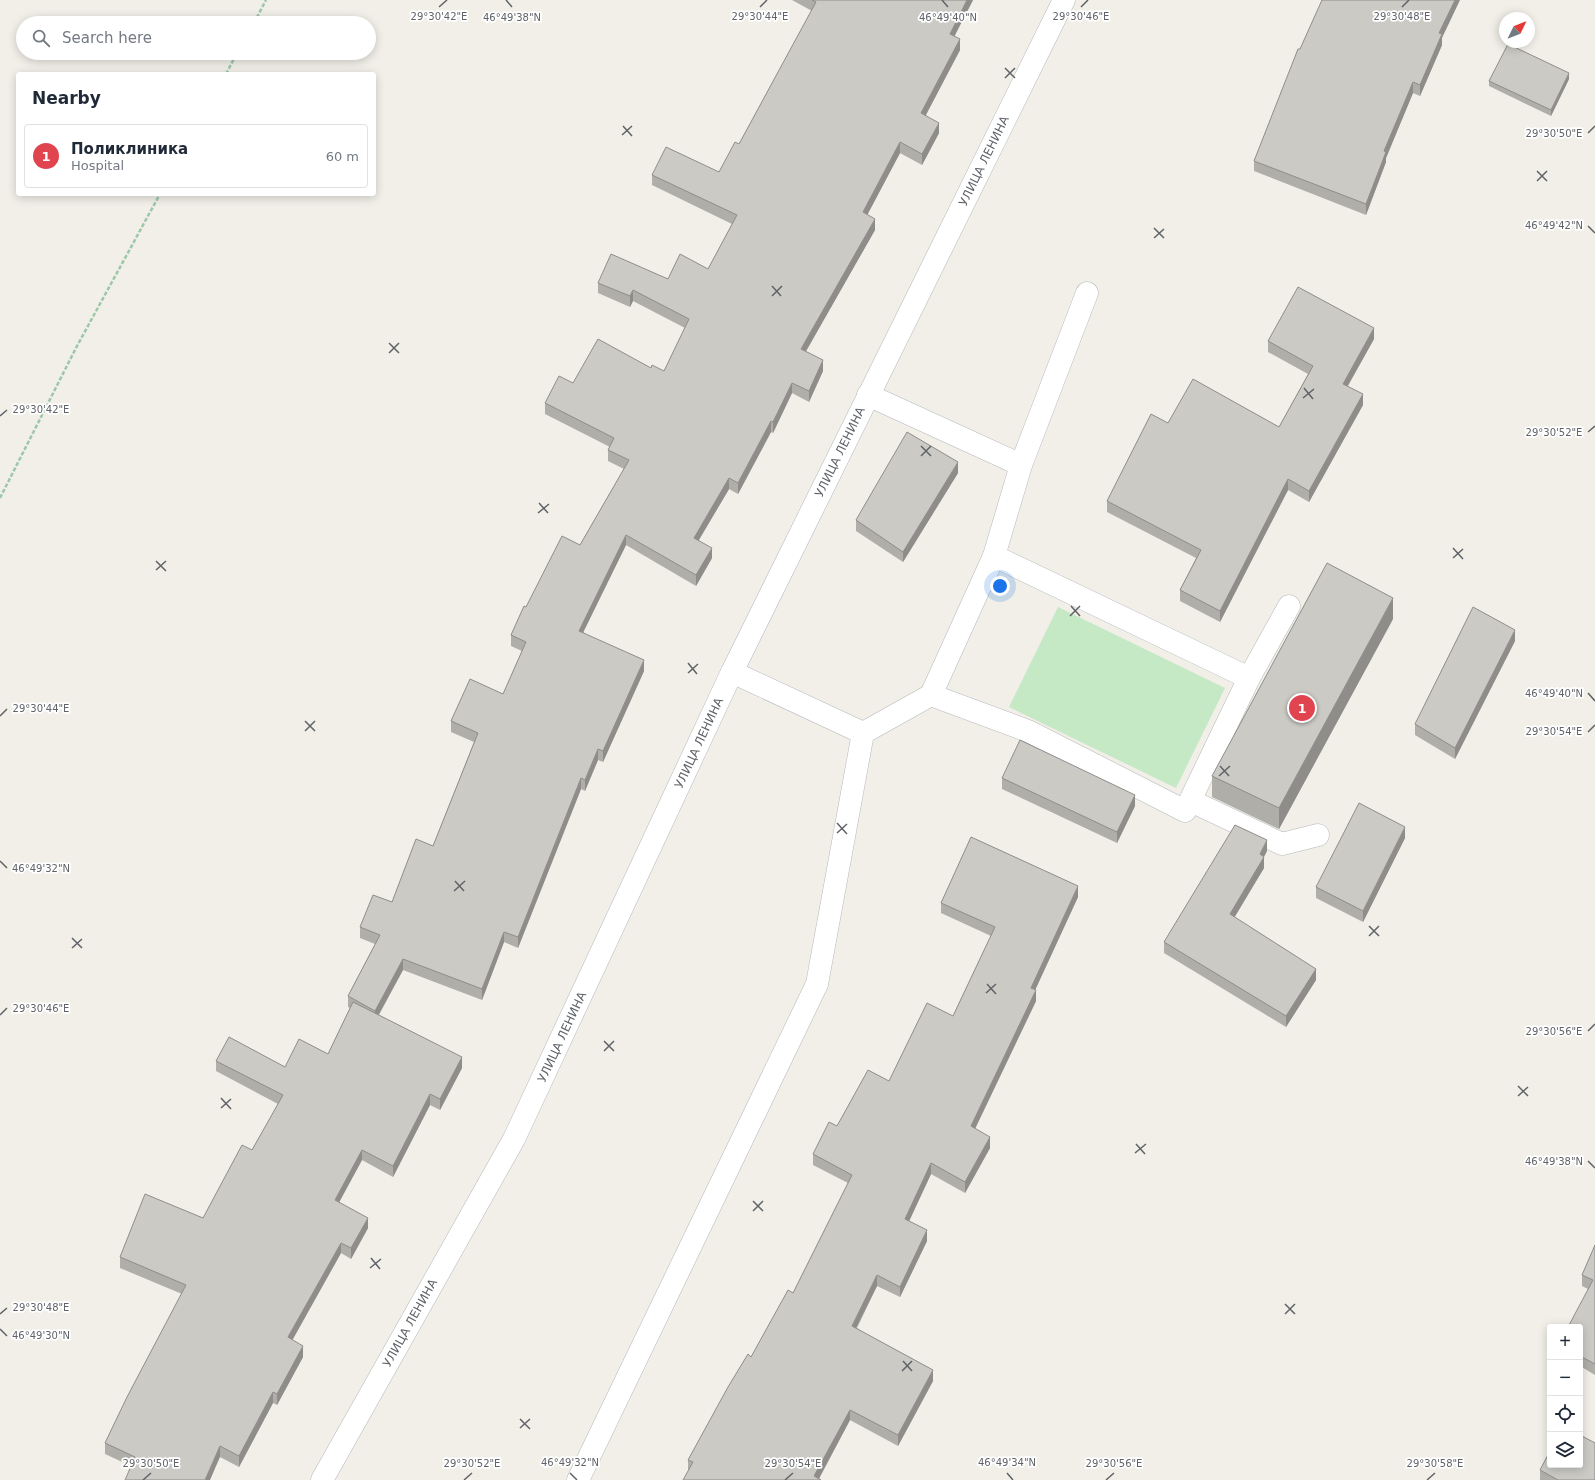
<!DOCTYPE html>
<meta charset="utf-8">
<style>
body{margin:0;font-family:"DejaVu Sans",sans-serif;background:#f6f6f7;color:#1f2937}
.controls{position:absolute;right:12px;bottom:12px;display:grid;overflow:hidden;border-radius:4px;box-shadow:0 2px 10px #0003}
.controls button{width:36px;height:36px;display:grid;place-items:center;padding:0;border:0;border-bottom:1px solid #e0e1e3;background:#fff;color:#1f2937;font:20px sans-serif}
.compass{position:absolute;left:1499px;top:12px;width:36px;height:36px;border-radius:50%;background:#fff;box-shadow:0 2px 10px #0003;rotate:47deg}
.you{position:absolute;left:1000px;top:586px;width:14px;height:14px;margin:-10px;border:3px solid #fff;border-radius:50%;background:#1a73e8;box-shadow:0 0 0 6px #1a73e833}
.badge{display:grid;place-items:center;width:26px;height:26px;border-radius:50%;background:#1a73e8;color:#fff;font-size:13px;font-weight:700}
.pin{position:absolute;translate:-50% -50%;border:2px solid #fff;box-shadow:0 1px 4px #0006}
.list{margin:0;padding:0;list-style:none}
h2{display:flex;justify-content:space-between;align-items:center;height:52px;margin:0;padding:0 16px;font-size:17px}
h2 small{font-size:13px;font-weight:400;color:#747a83}
.list li{display:grid;grid-template-columns:26px 1fr auto;gap:12px;align-items:center;box-sizing:border-box;height:64px;margin:0 8px 8px;padding:0 8px;border:1px solid #e0e1e3;border-radius:4px}
.list b{display:block;font-size:15px;white-space:nowrap}
.list p{margin:0;font-size:13px;white-space:nowrap;color:#747a83}
.list em{font-size:13px;font-style:normal;color:#747a83}
.icon{flex:none;width:22px;height:22px;fill:none;stroke:currentColor;stroke-width:2;stroke-linecap:round;stroke-linejoin:round}
.map{position:relative;flex:none;width:1595px;height:1480px;overflow:hidden}
.search{position:absolute;background:#fff;box-shadow:0 2px 10px #0003;left:16px;top:16px;width:360px;height:44px;display:flex;align-items:center;gap:10px;box-sizing:border-box;padding:0 14px;border-radius:22px;color:#747a83;font-size:15px}
.panel{position:absolute;background:#fff;box-shadow:0 2px 10px #0003;left:16px;top:72px;width:360px;height:124px;border-radius:4px}
.map>svg:first-child{display:block}
.green{fill:#c5e8c5}
.lines{fill:none;stroke-linecap:round;stroke-linejoin:round}
.minor-casing{stroke:#b5b8bc;stroke-width:23}
.path{stroke:#9cc7a9;stroke-width:2.5;stroke-dasharray:4 2;stroke-linecap:butt}
.minor{stroke:#fff;stroke-width:22}
.wall{fill:#afaea9}
.shaded-wall{fill:#8f8d8a}
.building{fill:#cccac5;stroke:#8f8d8a}
.ticks{fill:none;stroke:#5f6368;stroke-width:1.5}
.labels{text-anchor:middle;dominant-baseline:central;stroke-width:3.5;stroke-linejoin:round;paint-order:stroke}
.street-label{font-size:12px;fill:#5f6368;stroke:#fff}
.ticks-label{font-size:10px;text-anchor:middle;fill:#5f6368;stroke:#fff;stroke-width:3.5;stroke-linejoin:round;paint-order:stroke}
</style>
<div class="map">
<svg width="1595" height="1480" viewBox="0 0 1595 1480">
<rect width="100%" height="100%" fill="#f1efe8"/>
<path class="green" d="M 1058,607 L 1225,688 L 1176,788 L 1009,707 Z"/>
<g class="lines">
<defs>
<g id="minor">
<path d="M 868,395 L 1021,465"/>
<path d="M 994,556 L 1249,678"/>
<path d="M 732,672 L 863,733 L 931,695 L 994,556 L 1021,465 L 1087,293"/>
<path d="M 931,695 L 1028,731 L 1185,811 L 1249,678 L 1289,606"/>
<path d="M 1191,801 L 1282,844 L 1318,835"/>
<path d="M 322,1480 L 514,1139 L 732,672 L 1064,0"/>
<path d="M 578,1480 L 817,984 L 863,733"/>
</g>
</defs>
<use href="#minor" class="minor-casing"/>
<g class="path">
<path d="M 254,23 L 266,0"/>
<path d="M 226,74 L 237,53"/>
<path d="M 0,498 L 77,346 L 160,194"/>
</g>
<use href="#minor" class="minor"/>
</g>
<g class="wall">
<path d="M 792,0 L 973,0 L 954,36 L 960,50 L 926,115 L 939,133 L 922,165 L 900,153 L 867,215 L 875,230 L 806,351 L 823,371 L 809,402 L 792,393 L 773,433 L 771,432 L 738,494 L 729,489 L 699,540 L 712,558 L 696,586 L 626,545 L 583,632 L 644,671 L 603,762 L 598,760 L 585,791 L 581,789 L 518,948 L 504,942 L 482,1000 L 403,970 L 379,1015 L 462,1068 L 440,1110 L 430,1105 L 393,1177 L 362,1160 L 339,1202 L 368,1228 L 351,1259 L 341,1253 L 292,1340 L 303,1357 L 277,1405 L 273,1403 L 239,1467 L 220,1457 L 131,1466 L 105,1454 L 105,1443 L 182,1294 L 120,1268 L 120,1257 L 203,1218 L 252,1150 L 278,1104 L 216,1071 L 216,1061 L 285,1067 L 328,1054 L 350,1008 L 348,1007 L 348,996 L 375,944 L 360,938 L 360,927 L 392,902 L 433,846 L 474,742 L 451,732 L 451,721 L 503,694 L 522,651 L 511,646 L 511,635 L 526,607 L 580,545 L 624,469 L 608,461 L 608,450 L 610,447 L 545,414 L 545,403 L 573,383 L 651,368 L 664,371 L 685,328 L 633,301 L 630,307 L 598,293 L 598,283 L 668,279 L 708,269 L 732,224 L 652,185 L 652,175 L 719,172 L 739,144 L 812,11 Z"/>
<path d="M 1442,38 L 1442,45 L 1420,96 L 1413,93 L 1386,158 L 1386,162 L 1366,215 L 1254,171 L 1254,161 L 1300,49 Z"/>
<path d="M 1569,79 L 1551,116 L 1489,86 L 1489,81 Z"/>
<path d="M 1374,339 L 1348,386 L 1363,405 L 1309,502 L 1288,490 L 1220,622 L 1180,601 L 1180,590 L 1196,558 L 1107,512 L 1107,501 L 1168,423 L 1279,427 L 1308,374 L 1268,352 L 1268,341 Z"/>
<path d="M 958,473 L 903,562 L 856,531 L 856,520 Z"/>
<path d="M 1393,619 L 1279,829 L 1212,797 L 1212,776 Z"/>
<path d="M 1515,641 L 1455,759 L 1415,735 L 1415,724 Z"/>
<path d="M 1002,778 L 1135,806 L 1117,843 L 1002,789 Z"/>
<path d="M 1405,838 L 1363,922 L 1316,898 L 1316,887 Z"/>
<path d="M 1267,851 L 1264,857 L 1264,868 L 1234,917 L 1316,980 L 1286,1027 L 1164,953 L 1164,942 Z"/>
<path d="M 1078,897 L 1035,990 L 1036,1001 L 975,1129 L 990,1148 L 965,1193 L 931,1174 L 909,1221 L 927,1241 L 900,1297 L 877,1286 L 857,1328 L 933,1381 L 898,1446 L 850,1420 L 819,1479 L 688,1471 L 688,1460 L 751,1357 L 793,1293 L 848,1183 L 813,1165 L 813,1154 L 837,1126 L 889,1081 L 953,1016 L 991,936 L 941,913 L 941,903 Z"/>
<path d="M 1595,1245 L 1595,1375 L 1580,1366 L 1580,1327 L 1588,1289 L 1582,1286 L 1582,1275 Z"/>
<path d="M 1540,1470 L 1595,1480 L 1540,1480 Z"/>
</g>
<g class="shaded-wall">
<path d="M 967,0 L 973,0 L 950,45 L 950,34 Z"/>
<path d="M 1455,0 L 1460,0 L 1442,38 L 1442,45 L 1420,96 L 1420,85 L 1439,33 Z"/>
<path d="M 960,39 L 960,50 L 921,124 L 921,113 Z"/>
<path d="M 1569,73 L 1569,79 L 1551,116 L 1551,110 Z"/>
<path d="M 1413,82 L 1413,93 L 1386,158 L 1386,162 L 1366,215 L 1366,204 L 1384,151 Z"/>
<path d="M 939,123 L 939,133 L 922,165 L 922,154 Z"/>
<path d="M 900,142 L 900,153 L 863,223 L 863,212 Z"/>
<path d="M 875,219 L 875,230 L 801,360 L 801,349 Z"/>
<path d="M 633,290 L 633,301 L 630,307 L 630,296 Z"/>
<path d="M 1374,328 L 1374,339 L 1343,394 L 1343,384 Z"/>
<path d="M 823,360 L 823,371 L 809,402 L 809,391 Z"/>
<path d="M 792,383 L 792,393 L 773,433 L 773,422 Z"/>
<path d="M 1363,394 L 1363,405 L 1309,502 L 1309,491 Z"/>
<path d="M 771,421 L 771,432 L 738,494 L 738,483 Z"/>
<path d="M 958,462 L 958,473 L 903,562 L 903,552 Z"/>
<path d="M 729,478 L 729,489 L 694,548 L 694,538 Z"/>
<path d="M 1288,479 L 1288,490 L 1220,622 L 1220,611 Z"/>
<path d="M 626,535 L 626,545 L 579,641 L 579,631 Z"/>
<path d="M 712,548 L 712,558 L 696,586 L 696,575 Z"/>
<path d="M 1393,598 L 1393,619 L 1279,829 L 1279,808 Z"/>
<path d="M 1515,630 L 1515,641 L 1455,759 L 1455,748 Z"/>
<path d="M 644,660 L 644,671 L 603,762 L 603,751 Z"/>
<path d="M 598,749 L 598,760 L 585,791 L 585,780 Z"/>
<path d="M 581,778 L 581,789 L 518,948 L 518,937 Z"/>
<path d="M 1135,795 L 1135,806 L 1117,843 L 1117,832 Z"/>
<path d="M 1405,827 L 1405,838 L 1363,922 L 1363,911 Z"/>
<path d="M 1267,840 L 1267,851 L 1261,862 L 1264,857 L 1264,868 L 1230,925 L 1230,914 Z"/>
<path d="M 1078,886 L 1078,897 L 1031,999 L 1031,988 Z"/>
<path d="M 504,932 L 504,942 L 482,1000 L 482,989 Z"/>
<path d="M 403,959 L 403,970 L 375,1021 L 375,1011 Z"/>
<path d="M 1316,969 L 1316,980 L 1286,1027 L 1286,1016 Z"/>
<path d="M 1036,990 L 1036,1001 L 971,1137 L 971,1126 Z"/>
<path d="M 462,1057 L 462,1068 L 440,1110 L 440,1099 Z"/>
<path d="M 430,1094 L 430,1105 L 393,1177 L 393,1166 Z"/>
<path d="M 990,1137 L 990,1148 L 965,1193 L 965,1182 Z"/>
<path d="M 362,1150 L 362,1160 L 335,1210 L 335,1200 Z"/>
<path d="M 931,1163 L 931,1174 L 905,1230 L 905,1219 Z"/>
<path d="M 368,1218 L 368,1228 L 351,1259 L 351,1248 Z"/>
<path d="M 927,1230 L 927,1241 L 900,1297 L 900,1287 Z"/>
<path d="M 341,1243 L 341,1253 L 288,1348 L 288,1337 Z"/>
<path d="M 877,1275 L 877,1286 L 852,1336 L 852,1326 Z"/>
<path d="M 303,1346 L 303,1357 L 277,1405 L 277,1394 Z"/>
<path d="M 933,1370 L 933,1381 L 898,1446 L 898,1435 Z"/>
<path d="M 273,1392 L 273,1403 L 239,1467 L 239,1456 Z"/>
<path d="M 850,1410 L 850,1420 L 818,1480 L 814,1476 Z"/>
<path d="M 220,1446 L 220,1457 L 210,1480 L 205,1480 Z"/>
</g>
<g class="building">
<path d="M 812,0 L 967,0 L 950,34 L 960,39 L 921,113 L 939,123 L 922,154 L 900,142 L 863,212 L 875,219 L 801,349 L 823,360 L 809,391 L 792,383 L 773,422 L 771,421 L 738,483 L 729,478 L 694,538 L 712,548 L 696,575 L 626,535 L 579,631 L 644,660 L 603,751 L 598,749 L 585,780 L 581,778 L 518,937 L 504,932 L 482,989 L 403,959 L 375,1011 L 348,996 L 380,935 L 360,927 L 373,895 L 392,902 L 416,839 L 433,846 L 478,733 L 451,721 L 470,679 L 503,694 L 526,642 L 511,635 L 524,606 L 526,607 L 562,536 L 580,545 L 629,460 L 608,450 L 614,438 L 545,403 L 559,376 L 573,383 L 598,339 L 651,368 L 652,365 L 664,371 L 689,319 L 633,290 L 630,296 L 598,283 L 611,254 L 668,279 L 680,254 L 708,269 L 737,215 L 652,175 L 666,147 L 719,172 L 735,142 L 739,144 L 816,2 Z"/>
<path d="M 1322,0 L 1455,0 L 1439,33 L 1442,34 L 1420,85 L 1413,82 L 1384,151 L 1386,152 L 1366,204 L 1254,161 L 1298,49 L 1300,49 Z"/>
<path d="M 1508,44 L 1569,73 L 1551,110 L 1489,81 Z"/>
<path d="M 1298,287 L 1374,328 L 1343,384 L 1363,394 L 1309,491 L 1288,479 L 1220,611 L 1180,590 L 1201,550 L 1107,501 L 1151,414 L 1168,423 L 1193,379 L 1279,427 L 1313,366 L 1268,341 Z"/>
<path d="M 907,432 L 958,462 L 903,552 L 856,520 Z"/>
<path d="M 1327,563 L 1393,598 L 1279,808 L 1212,776 Z"/>
<path d="M 1473,607 L 1515,630 L 1455,748 L 1415,724 Z"/>
<path d="M 1020,740 L 1135,795 L 1117,832 L 1002,778 Z"/>
<path d="M 1359,803 L 1405,827 L 1363,911 L 1316,887 Z"/>
<path d="M 1235,825 L 1267,840 L 1260,854 L 1264,857 L 1230,914 L 1316,969 L 1286,1016 L 1164,942 Z"/>
<path d="M 971,837 L 1078,886 L 1031,988 L 1036,990 L 971,1126 L 990,1137 L 965,1182 L 931,1163 L 905,1219 L 927,1230 L 900,1287 L 877,1275 L 852,1326 L 933,1370 L 898,1435 L 850,1410 L 814,1476 L 821,1480 L 683,1480 L 693,1462 L 688,1460 L 728,1387 L 748,1354 L 751,1357 L 788,1290 L 793,1293 L 852,1175 L 813,1154 L 829,1122 L 837,1126 L 868,1070 L 889,1081 L 927,1003 L 953,1016 L 995,927 L 941,903 Z"/>
<path d="M 353,1002 L 462,1057 L 440,1099 L 430,1094 L 393,1166 L 362,1150 L 335,1200 L 368,1218 L 351,1248 L 341,1243 L 288,1337 L 303,1346 L 277,1394 L 273,1392 L 239,1456 L 220,1446 L 205,1480 L 125,1480 L 135,1457 L 105,1443 L 127,1397 L 186,1285 L 120,1257 L 145,1194 L 203,1218 L 242,1145 L 252,1150 L 283,1095 L 216,1061 L 229,1037 L 285,1067 L 299,1039 L 328,1054 Z"/>
<path d="M 1595,1245 L 1595,1364 L 1580,1356 L 1580,1327 L 1568,1327 L 1593,1280 L 1582,1275 Z"/>
<path d="M 1580,1435 L 1595,1443 L 1595,1480 L 1558,1480 L 1540,1470 L 1550,1451 L 1550,1465 L 1580,1465 Z"/>
</g>
<path class="ticks" d="M 506,0 L 512,7M 942,0 L 948,7M 439,7 L 447,0M 760,7 L 767,0M 1081,7 L 1088,0M 1402,7 L 1409,0M 1005,68 L 1015,78M 1005,78 L 1015,68M 623,126 L 632,136M 1588,133 L 1595,126M 622,135 L 632,126M 1537,171 L 1547,181M 1537,181 L 1547,171M 1588,226 L 1595,233M 1154,228 L 1164,238M 1154,238 L 1164,229M 772,286 L 781,296M 772,296 L 782,286M 389,343 L 399,353M 389,353 L 399,343M 1304,388 L 1313,399M 1303,398 L 1314,389M 0,416 L 7,410M 1588,432 L 1595,426M 921,446 L 931,456M 921,456 L 931,446M 539,503 L 548,513M 538,513 L 549,504M 1453,548 L 1463,559M 1453,558 L 1463,549M 156,561 L 166,571M 156,570 L 166,561M 1071,606 L 1080,616M 1070,616 L 1080,606M 688,663 L 697,674M 688,673 L 698,664M 1588,693 L 1595,701M 0,716 L 7,709M 305,721 L 315,731M 305,731 L 315,721M 1588,732 L 1595,725M 1220,766 L 1229,776M 1219,776 L 1230,766M 837,823 L 847,834M 837,833 L 847,824M 0,861 L 7,868M 455,881 L 464,891M 454,891 L 465,881M 1369,926 L 1379,936M 1369,936 L 1379,926M 72,938 L 82,948M 72,948 L 82,939M 987,984 L 996,994M 986,993 L 996,984M 0,1015 L 7,1008M 1588,1031 L 1595,1024M 604,1041 L 614,1051M 604,1051 L 614,1041M 1518,1086 L 1528,1096M 1518,1096 L 1528,1087M 221,1098 L 231,1109M 221,1108 L 231,1099M 1136,1144 L 1145,1154M 1135,1153 L 1146,1144M 1588,1161 L 1595,1168M 753,1201 L 763,1211M 753,1211 L 763,1201M 371,1258 L 380,1269M 370,1268 L 381,1259M 1285,1304 L 1295,1314M 0,1314 L 7,1308M 1285,1314 L 1295,1304M 0,1329 L 7,1336M 903,1361 L 912,1371M 902,1371 L 912,1361M 520,1419 L 530,1429M 520,1428 L 530,1419M 570,1473 L 577,1480M 1007,1473 L 1013,1480M 143,1480 L 151,1473M 464,1480 L 472,1473M 785,1480 L 793,1473M 1106,1480 L 1114,1473M 1427,1480 L 1435,1473"/>
<g class="labels">
<g class="street-label">
<text transform="translate(984 161) rotate(-64)">УЛИЦА ЛЕНИНА</text>
<text transform="translate(840 452) rotate(-64)">УЛИЦА ЛЕНИНА</text>
<text transform="translate(699 743) rotate(-65)">УЛИЦА ЛЕНИНА</text>
<text transform="translate(562 1037) rotate(-65)">УЛИЦА ЛЕНИНА</text>
<text transform="translate(410 1323) rotate(-61)">УЛИЦА ЛЕНИНА</text>
</g>
</g>
<g class="ticks-label">
<text x="439" y="20">29°30'42"E</text>
<text x="760" y="20">29°30'44"E</text>
<text x="1081" y="20">29°30'46"E</text>
<text x="1402" y="20">29°30'48"E</text>
<text x="512" y="21">46°49'38"N</text>
<text x="948" y="21">46°49'40"N</text>
<text x="1554" y="137">29°30'50"E</text>
<text x="1554" y="229">46°49'42"N</text>
<text x="41" y="413">29°30'42"E</text>
<text x="1554" y="436">29°30'52"E</text>
<text x="1554" y="697">46°49'40"N</text>
<text x="41" y="712">29°30'44"E</text>
<text x="1554" y="735">29°30'54"E</text>
<text x="41" y="872">46°49'32"N</text>
<text x="41" y="1012">29°30'46"E</text>
<text x="1554" y="1035">29°30'56"E</text>
<text x="1554" y="1165">46°49'38"N</text>
<text x="41" y="1311">29°30'48"E</text>
<text x="41" y="1339">46°49'30"N</text>
<text x="570" y="1466">46°49'32"N</text>
<text x="1007" y="1466">46°49'34"N</text>
<text x="151" y="1467">29°30'50"E</text>
<text x="472" y="1467">29°30'52"E</text>
<text x="793" y="1467">29°30'54"E</text>
<text x="1114" y="1467">29°30'56"E</text>
<text x="1435" y="1467">29°30'58"E</text>
</g>
</svg>
<div class="controls">
<button>+</button>
<button>−</button>
<button><svg class="icon" aria-label="locate" viewBox="0 0 24 24"><circle cx="12" cy="12" r="6"/><path d="M12 2v4M12 18v4M2 12h4M18 12h4"/></svg></button>
<button><svg class="icon" aria-label="layers" viewBox="0 0 24 24"><path d="M12 4l9 5-9 5-9-5zM3 14l9 5 9-5"/></svg></button>
</div>
<svg class="compass" viewBox="-18 -18 36 36"><path d="M0-13l5 13h-10z" fill="#e53935"/><path d="M0 13l5-13h-10z" fill="#747a83"/></svg>
<div class="you"></div>
<div class="pin badge" style="left:1302px;top:708px;background:#e0444e">1</div>
<div class="search"><svg class="icon" aria-label="search" viewBox="0 0 24 24"><circle cx="10" cy="10" r="6"/><path d="M15 15l6 6"/></svg>Search here</div>
<section class="panel">
<h2>Nearby<small></small></h2>
<ul class="list">
<li><span class="badge" style="background:#e0444e">1</span><div><b>Поликлиника</b><p>Hospital</p></div><em>60 m</em></li>
</ul>
</section>
</div>
